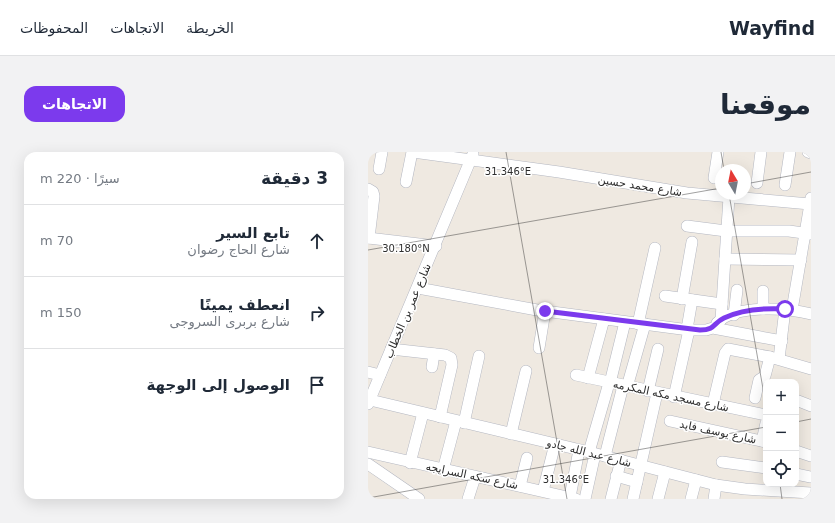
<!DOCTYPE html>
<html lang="ar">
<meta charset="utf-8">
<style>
body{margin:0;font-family:"DejaVu Sans",Cairo,sans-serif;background:#f2f2f3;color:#1f2937;direction:rtl}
.controls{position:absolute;right:12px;bottom:12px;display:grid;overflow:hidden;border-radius:8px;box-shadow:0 4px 16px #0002}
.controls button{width:36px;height:36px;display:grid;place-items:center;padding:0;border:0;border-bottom:1px solid #e0e1e3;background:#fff;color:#1f2937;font:20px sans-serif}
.compass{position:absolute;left:347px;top:12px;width:36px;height:36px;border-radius:50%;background:#fff;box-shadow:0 4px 16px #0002;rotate:350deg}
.stop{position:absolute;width:12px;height:12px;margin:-9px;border:3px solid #7c3aed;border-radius:50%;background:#fff}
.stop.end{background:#7c3aed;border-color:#fff;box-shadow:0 1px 4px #0008}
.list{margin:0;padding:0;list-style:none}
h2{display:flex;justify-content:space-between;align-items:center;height:52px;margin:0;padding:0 16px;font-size:17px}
h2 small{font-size:13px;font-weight:400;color:#747a83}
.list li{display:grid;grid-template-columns:26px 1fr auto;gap:12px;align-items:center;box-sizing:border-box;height:72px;padding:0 16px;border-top:1px solid #e0e1e3}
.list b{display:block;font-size:15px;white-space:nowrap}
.list p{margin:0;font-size:13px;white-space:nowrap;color:#747a83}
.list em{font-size:13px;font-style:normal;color:#747a83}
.icon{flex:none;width:22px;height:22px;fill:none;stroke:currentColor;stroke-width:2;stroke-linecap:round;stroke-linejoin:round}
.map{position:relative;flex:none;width:443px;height:347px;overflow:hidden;direction:ltr;border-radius:12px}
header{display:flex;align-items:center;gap:24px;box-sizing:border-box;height:56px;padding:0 20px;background:#fff;border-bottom:1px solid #e0e1e3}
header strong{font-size:19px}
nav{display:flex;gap:22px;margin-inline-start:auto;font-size:14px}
.intro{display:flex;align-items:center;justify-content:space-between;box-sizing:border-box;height:96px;padding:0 24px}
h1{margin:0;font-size:28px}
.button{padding:10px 18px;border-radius:12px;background:#7c3aed;color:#fff;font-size:14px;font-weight:700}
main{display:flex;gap:24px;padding:0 24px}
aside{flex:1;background:#fff;border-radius:12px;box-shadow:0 4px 16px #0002}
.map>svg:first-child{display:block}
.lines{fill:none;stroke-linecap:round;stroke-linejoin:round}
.minor-casing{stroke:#b4b7c1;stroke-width:12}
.minor{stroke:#fff;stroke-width:11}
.route{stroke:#7c3aed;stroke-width:5}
.ticks{fill:none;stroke:#2e2e2e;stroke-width:1;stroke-opacity:0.45}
.labels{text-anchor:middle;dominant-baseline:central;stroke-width:3;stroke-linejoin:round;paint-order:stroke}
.street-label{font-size:11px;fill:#2e2e2e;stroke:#fff}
.ticks-label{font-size:10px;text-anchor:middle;fill:#2e2e2e;stroke:#fff;stroke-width:3;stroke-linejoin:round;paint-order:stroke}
</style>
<header>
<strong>Wayfind</strong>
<nav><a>الخريطة</a><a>الاتجاهات</a><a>المحفوظات</a></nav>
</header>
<div class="intro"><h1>موقعنا</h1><a class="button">الاتجاهات</a></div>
<main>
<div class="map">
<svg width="443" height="347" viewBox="0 0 443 347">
<rect width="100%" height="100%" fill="#efe9e1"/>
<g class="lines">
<defs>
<g id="minor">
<path d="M 45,0 L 191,20 L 319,41 L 442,52"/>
<path d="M 440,0 L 443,1"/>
<path d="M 11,17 L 14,0"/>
<path d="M 346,26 L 350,0"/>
<path d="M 38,30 L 44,0"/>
<path d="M 389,31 L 393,0"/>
<path d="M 417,33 L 422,0"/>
<path d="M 0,37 L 5,40 L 6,44 L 1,86"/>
<path d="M 319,74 L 358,79 L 421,79 L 443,82"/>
<path d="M 0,86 L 68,94"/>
<path d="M 357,107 L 433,108"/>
<path d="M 50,136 L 169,158 L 321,178 L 338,178 L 345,176 L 414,189"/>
<path d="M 395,139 L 395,157"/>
<path d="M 297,144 L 354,152"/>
<path d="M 314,147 L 324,90"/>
<path d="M 424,158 L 443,46"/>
<path d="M 366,163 L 369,138"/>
<path d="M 353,168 L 361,45"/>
<path d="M 349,171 C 367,152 420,156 443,162"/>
<path d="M 270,172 L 287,96"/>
<path d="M 319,177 L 324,148"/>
<path d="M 171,196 L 177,159"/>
<path d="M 23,197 L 77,203 L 83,206 L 84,213 L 72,265"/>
<path d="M 411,207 L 417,157"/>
<path d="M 64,215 L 66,202"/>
<path d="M 0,220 L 12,223"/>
<path d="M 208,223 L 398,263"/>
<path d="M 220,226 L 236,167"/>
<path d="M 242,231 L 257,170"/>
<path d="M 259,235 L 277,172"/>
<path d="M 280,239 L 290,197"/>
<path d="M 306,245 L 321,178"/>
<path d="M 387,246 L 391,228 L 397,224 L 402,205"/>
<path d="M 2,248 L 221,300 L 348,333 L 377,337 L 443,341"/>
<path d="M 428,248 L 443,254"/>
<path d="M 0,252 L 105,2"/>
<path d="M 345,252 L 357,201 L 360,197 L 402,205 L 443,217"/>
<path d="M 302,269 L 398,290"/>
<path d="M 96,271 L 111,204"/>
<path d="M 143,282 L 158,219"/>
<path d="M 394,289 L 398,271"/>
<path d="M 428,299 L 443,304"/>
<path d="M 0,300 L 208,347"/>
<path d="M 221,300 L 241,231"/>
<path d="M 237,304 L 255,234"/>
<path d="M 354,310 L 398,316"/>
<path d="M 42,311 L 55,261"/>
<path d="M 0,312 L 51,347"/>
<path d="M 75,318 L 88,269"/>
<path d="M 428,322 L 443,325"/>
<path d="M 248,324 L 269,330"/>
<path d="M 152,334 L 159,306"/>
<path d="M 175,339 L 187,292"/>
<path d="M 202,345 L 211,298"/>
<path d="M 100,347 L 107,325"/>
<path d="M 217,347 L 227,302"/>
<path d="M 243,347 L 253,308"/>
<path d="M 265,347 L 289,241"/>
<path d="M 290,347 L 297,320"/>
<path d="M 323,347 L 328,328"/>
<path d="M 346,347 L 348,333"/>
</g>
</defs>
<use href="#minor" class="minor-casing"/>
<use href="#minor" class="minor"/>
</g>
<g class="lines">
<path class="route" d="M 177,159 L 332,178 C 348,178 345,171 356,166 C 375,157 397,156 417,157"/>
</g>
<path class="ticks" d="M 138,0 L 199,347M 353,0 L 356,18M 377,32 L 443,20M 361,42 L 398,254M 0,98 L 353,36M 428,270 L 443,267M 412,332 L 414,347M 0,346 L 398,275"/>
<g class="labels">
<g class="street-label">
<text transform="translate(272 34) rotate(9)">شارع محمد حسين</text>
<text transform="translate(40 159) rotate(-67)">شارع عمر بن الخطاب</text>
<text transform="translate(303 244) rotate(12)">شارع مسجد مكه المكرمه</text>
<text transform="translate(350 280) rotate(12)">شارع يوسف فايد</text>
<text transform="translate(221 301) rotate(14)">شارع عبد الله جادو</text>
<text transform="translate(104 324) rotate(12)">شارع سكه السرايجه</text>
</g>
</g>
<g class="ticks-label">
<text x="140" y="23">31.346°E</text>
<text x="38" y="100">30.180°N</text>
<text x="198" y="331">31.346°E</text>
</g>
</svg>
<div class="controls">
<button>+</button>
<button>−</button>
<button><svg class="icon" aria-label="locate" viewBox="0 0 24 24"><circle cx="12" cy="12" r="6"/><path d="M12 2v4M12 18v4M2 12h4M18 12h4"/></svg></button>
</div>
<svg class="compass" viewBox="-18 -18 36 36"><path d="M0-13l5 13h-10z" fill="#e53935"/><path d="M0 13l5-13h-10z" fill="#747a83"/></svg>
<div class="stop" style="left:417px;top:157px"></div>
<div class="stop end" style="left:177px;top:159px"></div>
</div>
<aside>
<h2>3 دقيقة<small>سيرًا · 220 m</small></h2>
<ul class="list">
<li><svg class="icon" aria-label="ahead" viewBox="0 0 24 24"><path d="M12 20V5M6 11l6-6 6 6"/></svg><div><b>تابع السير</b><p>شارع الحاج رضوان</p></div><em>70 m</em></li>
<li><svg class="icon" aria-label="right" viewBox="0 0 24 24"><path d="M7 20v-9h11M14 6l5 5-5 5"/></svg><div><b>انعطف يمينًا</b><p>شارع بربرى السروجى</p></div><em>150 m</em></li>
<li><svg class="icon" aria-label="arrive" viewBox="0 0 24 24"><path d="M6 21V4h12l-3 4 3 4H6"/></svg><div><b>الوصول إلى الوجهة</b></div></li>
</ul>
</aside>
</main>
